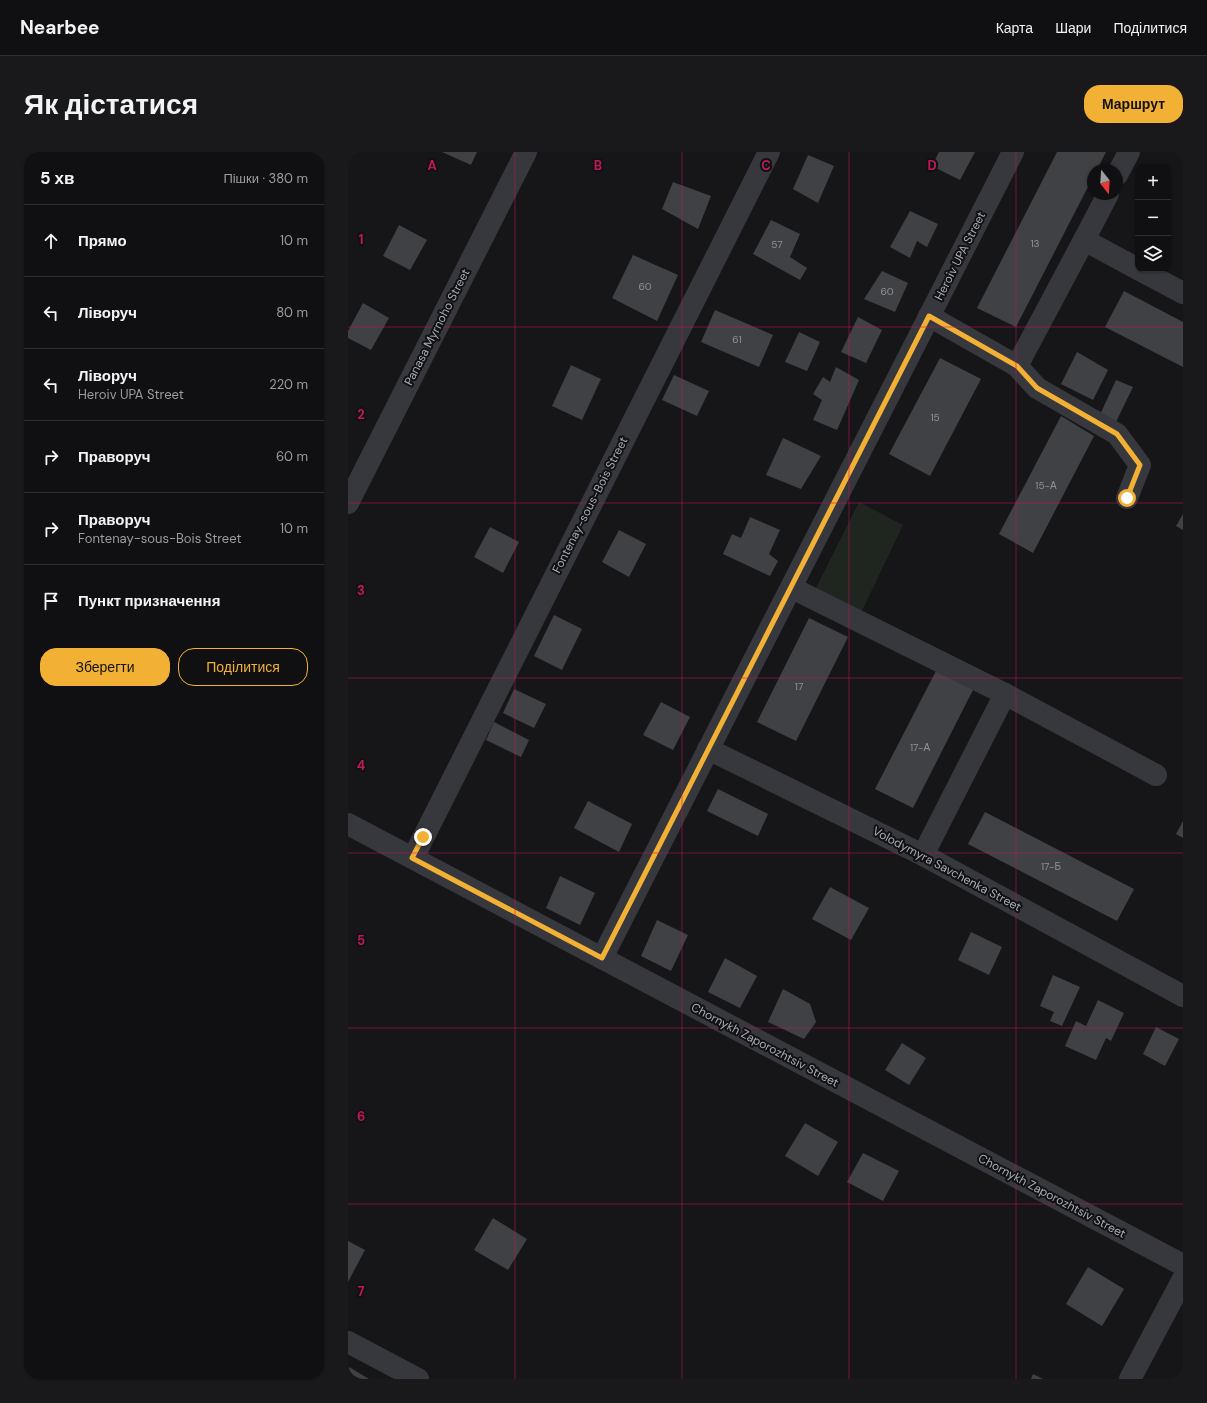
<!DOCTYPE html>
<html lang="uk">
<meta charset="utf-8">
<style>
body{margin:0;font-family:"DM Sans",sans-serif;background:#19191b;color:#f1f3f6}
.controls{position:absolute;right:12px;top:12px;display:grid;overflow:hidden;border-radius:8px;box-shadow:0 1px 3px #0004}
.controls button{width:36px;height:36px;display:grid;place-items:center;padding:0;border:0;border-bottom:1px solid #303032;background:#101012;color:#f1f3f6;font:20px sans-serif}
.compass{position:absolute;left:739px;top:12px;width:36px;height:36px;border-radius:50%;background:#101012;box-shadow:0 1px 3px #0004;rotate:163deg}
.stop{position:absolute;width:12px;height:12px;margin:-9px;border:3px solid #f2b134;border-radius:50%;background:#fff}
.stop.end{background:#f2b134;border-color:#fff;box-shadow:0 1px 4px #0008}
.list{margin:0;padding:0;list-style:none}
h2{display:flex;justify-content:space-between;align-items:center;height:52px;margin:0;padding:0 16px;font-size:17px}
h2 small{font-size:13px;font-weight:400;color:#9c9d9f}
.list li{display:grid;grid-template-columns:26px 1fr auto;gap:12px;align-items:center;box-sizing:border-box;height:72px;padding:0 16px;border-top:1px solid #303032}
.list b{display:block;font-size:15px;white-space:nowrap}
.list p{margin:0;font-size:13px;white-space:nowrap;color:#9c9d9f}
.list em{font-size:13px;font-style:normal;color:#9c9d9f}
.actions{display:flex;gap:8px;padding:12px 16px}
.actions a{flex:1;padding:9px 0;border:1px solid #f2b134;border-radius:16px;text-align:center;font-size:14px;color:#f2b134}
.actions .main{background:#f2b134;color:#111}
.icon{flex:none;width:22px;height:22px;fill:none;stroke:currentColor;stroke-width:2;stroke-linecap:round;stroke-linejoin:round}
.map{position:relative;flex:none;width:835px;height:1227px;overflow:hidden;border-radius:16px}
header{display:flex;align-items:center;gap:24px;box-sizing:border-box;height:56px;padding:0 20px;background:#101012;border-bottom:1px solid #303032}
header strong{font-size:19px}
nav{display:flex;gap:22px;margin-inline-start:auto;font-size:14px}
.intro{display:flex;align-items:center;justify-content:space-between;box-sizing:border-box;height:96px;padding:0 24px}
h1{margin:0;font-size:28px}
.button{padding:10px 18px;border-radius:16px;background:#f2b134;color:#111;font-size:14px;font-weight:700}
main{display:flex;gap:24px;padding:0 24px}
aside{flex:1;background:#101012;border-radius:16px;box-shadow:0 1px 3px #0004}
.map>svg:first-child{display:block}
.green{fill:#1e261f}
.building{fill:#404145}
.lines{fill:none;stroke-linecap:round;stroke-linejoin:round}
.minor{stroke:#37383d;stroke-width:22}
.route{stroke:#f2b134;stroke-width:5}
.grid{fill:none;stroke:#c2185b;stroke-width:1;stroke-opacity:0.55}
.labels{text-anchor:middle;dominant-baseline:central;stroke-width:4;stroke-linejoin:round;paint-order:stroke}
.number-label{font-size:10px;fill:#8e929b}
.street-label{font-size:12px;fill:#a8adb8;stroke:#111113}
.grid-label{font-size:13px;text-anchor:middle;font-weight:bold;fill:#c2185b;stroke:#111113;stroke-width:4;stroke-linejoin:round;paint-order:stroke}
</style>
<header>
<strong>Nearbee</strong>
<nav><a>Карта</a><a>Шари</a><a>Поділитися</a></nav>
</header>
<div class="intro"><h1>Як дістатися</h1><a class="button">Маршрут</a></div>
<main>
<aside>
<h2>5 хв<small>Пішки · 380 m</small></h2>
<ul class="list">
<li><svg class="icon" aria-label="ahead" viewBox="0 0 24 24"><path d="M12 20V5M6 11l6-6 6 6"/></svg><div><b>Прямо</b></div><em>10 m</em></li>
<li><svg class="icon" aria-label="left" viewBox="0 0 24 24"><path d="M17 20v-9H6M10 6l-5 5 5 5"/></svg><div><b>Ліворуч</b></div><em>80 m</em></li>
<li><svg class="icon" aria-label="left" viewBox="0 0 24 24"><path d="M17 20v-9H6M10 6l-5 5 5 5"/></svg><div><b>Ліворуч</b><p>Heroiv UPA Street</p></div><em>220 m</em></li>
<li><svg class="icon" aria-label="right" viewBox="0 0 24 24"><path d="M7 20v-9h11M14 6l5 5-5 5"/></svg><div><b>Праворуч</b></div><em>60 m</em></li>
<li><svg class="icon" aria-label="right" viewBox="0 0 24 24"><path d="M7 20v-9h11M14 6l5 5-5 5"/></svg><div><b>Праворуч</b><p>Fontenay-sous-Bois Street</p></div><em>10 m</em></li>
<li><svg class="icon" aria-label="arrive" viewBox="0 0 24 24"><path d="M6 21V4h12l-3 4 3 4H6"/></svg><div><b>Пункт призначення</b></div></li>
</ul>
<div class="actions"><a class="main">Зберегти</a><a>Поділитися</a></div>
</aside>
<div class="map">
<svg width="835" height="1227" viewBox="0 0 835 1227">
<rect width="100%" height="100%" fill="#161618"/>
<path class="green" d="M 511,350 L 555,373 L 512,463 L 466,440 Z"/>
<g class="building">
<path d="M 94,0 L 129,0 L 123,13 Z"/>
<path d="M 591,0 L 627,0 L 612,28 L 584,14 Z"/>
<path d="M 709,0 L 758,0 L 749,18 L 745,18 L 745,25 L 668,175 L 629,156 Z"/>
<path d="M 460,3 L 486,14 L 470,51 L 445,37 Z"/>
<path d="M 325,30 L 363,44 L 350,77 L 314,57 Z"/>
<path d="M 562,59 L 590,72 L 579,95 L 569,89 L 562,106 L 542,95 Z"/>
<path d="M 423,68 L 452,82 L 442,105 L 459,116 L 452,128 L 405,102 Z"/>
<path d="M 51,73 L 79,88 L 62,118 L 35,104 Z"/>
<path d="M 285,103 L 330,123 L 309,169 L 264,146 Z"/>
<path d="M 534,119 L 560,131 L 547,160 L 516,147 Z"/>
<path d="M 776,139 L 835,170 L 835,215 L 757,175 Z"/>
<path d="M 15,151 L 41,166 L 23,198 L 0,186 L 0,179 Z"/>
<path d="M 367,158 L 425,183 L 411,215 L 353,190 Z"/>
<path d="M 510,165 L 534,178 L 518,211 L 493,200 Z"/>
<path d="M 451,180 L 472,190 L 459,219 L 437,210 Z"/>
<path d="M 729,200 L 760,218 L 745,248 L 713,232 Z"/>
<path d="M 592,206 L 633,227 L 582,324 L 541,302 Z"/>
<path d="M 223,213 L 253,227 L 234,268 L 204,254 Z"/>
<path d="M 488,215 L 511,228 L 489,278 L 465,268 L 474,248 L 465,242 L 475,225 L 482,230 Z"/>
<path d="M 326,223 L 361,239 L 349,264 L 314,248 Z"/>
<path d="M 768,228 L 785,235 L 766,274 L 750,267 Z"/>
<path d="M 713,264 L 746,284 L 685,401 L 651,382 Z"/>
<path d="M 435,286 L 473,304 L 453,337 L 418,323 Z"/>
<path d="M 835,362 L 835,378 L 828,374 Z"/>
<path d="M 402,365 L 432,378 L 421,402 L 430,409 L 422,424 L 375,402 L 384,382 L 393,386 Z"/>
<path d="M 142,375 L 171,390 L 155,421 L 126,405 Z"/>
<path d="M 271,378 L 298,392 L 281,425 L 254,410 Z"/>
<path d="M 206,463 L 234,477 L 214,518 L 186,504 Z"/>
<path d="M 461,466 L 500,485 L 448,589 L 409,570 Z"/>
<path d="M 589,517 L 626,536 L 565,656 L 527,637 Z"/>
<path d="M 166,537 L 198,552 L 186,576 L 155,561 Z"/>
<path d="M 313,550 L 342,565 L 325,598 L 295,583 Z"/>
<path d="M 146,570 L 181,588 L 173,605 L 138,588 Z"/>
<path d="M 370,637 L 420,662 L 410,684 L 359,659 Z"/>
<path d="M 240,649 L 284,672 L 271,700 L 226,676 Z"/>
<path d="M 637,660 L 786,737 L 769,769 L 620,692 Z"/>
<path d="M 835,669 L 835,686 L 828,682 Z"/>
<path d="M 212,724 L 247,741 L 232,773 L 198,756 Z"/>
<path d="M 482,735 L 521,756 L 503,788 L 464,767 Z"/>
<path d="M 309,768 L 340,783 L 323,819 L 293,804 Z"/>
<path d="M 623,780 L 654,795 L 641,823 L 610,808 Z"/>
<path d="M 377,806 L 409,824 L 392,856 L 360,840 Z"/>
<path d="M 705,823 L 732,835 L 714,874 L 702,869 L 706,860 L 692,854 Z"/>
<path d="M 435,837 L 462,852 L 468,870 L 456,887 L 420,870 Z"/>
<path d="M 750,848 L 776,861 L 763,889 L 758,886 L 748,908 L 717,894 L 728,869 L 738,874 Z"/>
<path d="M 808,875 L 831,887 L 817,914 L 795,902 Z"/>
<path d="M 554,891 L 578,906 L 561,933 L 537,918 Z"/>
<path d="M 457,971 L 490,990 L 470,1024 L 437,1004 Z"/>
<path d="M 515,1001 L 551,1019 L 535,1049 L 499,1030 Z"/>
<path d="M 145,1066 L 179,1087 L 160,1118 L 126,1098 Z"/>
<path d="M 0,1089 L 17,1098 L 0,1130 Z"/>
<path d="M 740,1115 L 776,1137 L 754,1174 L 718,1152 Z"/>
<path d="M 1,1215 L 21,1227 L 0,1227 Z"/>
<path d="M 685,1222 L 695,1227 L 683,1227 Z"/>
</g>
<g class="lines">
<g class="minor">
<path d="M 769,23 L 781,0"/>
<path d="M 736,88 L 760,42"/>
<path d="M 790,117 L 835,141"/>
<path d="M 581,164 L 669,214 L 689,236 L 769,282 L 792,313 L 779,346"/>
<path d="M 669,214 L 736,88 L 790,117"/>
<path d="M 0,351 L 178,0"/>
<path d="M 444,436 L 657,542 L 575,703"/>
<path d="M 657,542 L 808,623"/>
<path d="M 360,597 L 575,703 L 835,844"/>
<path d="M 0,672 L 835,1113"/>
<path d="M 65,706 L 421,0"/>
<path d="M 254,806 L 665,0"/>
<path d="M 0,1190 L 70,1227"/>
<path d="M 782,1227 L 835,1127"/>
</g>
</g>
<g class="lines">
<path class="route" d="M 75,685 L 64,706 L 254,806 L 581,164 L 669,214 L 689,236 L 769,282 L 792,313 L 779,346"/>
</g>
<path class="grid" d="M 167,0 L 167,1227M 334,0 L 334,1227M 501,0 L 501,1227M 668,0 L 668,1227M 0,175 L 835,175M 0,351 L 835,351M 0,526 L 835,526M 0,701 L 835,701M 0,876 L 835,876M 0,1052 L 835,1052"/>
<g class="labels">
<g class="number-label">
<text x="687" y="91">13</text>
<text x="429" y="92">57</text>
<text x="297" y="134">60</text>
<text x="539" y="139">60</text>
<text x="389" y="187">61</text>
<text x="587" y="265">15</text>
<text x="698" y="333">15-А</text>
<text x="451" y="534">17</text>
<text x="572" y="595">17-А</text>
<text x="703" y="714">17-Б</text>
</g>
<g class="street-label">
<text transform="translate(612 104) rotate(-63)">Heroiv UPA Street</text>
<text transform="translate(89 175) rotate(-63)">Panasa Myrnoho Street</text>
<text transform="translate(242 353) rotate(-63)">Fontenay-sous-Bois Street</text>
<text transform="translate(599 717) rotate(28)">Volodymyra Savchenka Street</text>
<text transform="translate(417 893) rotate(28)">Chornykh Zaporozhtsiv Street</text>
<text transform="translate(704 1044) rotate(28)">Chornykh Zaporozhtsiv Street</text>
</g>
</g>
<g class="grid-label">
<text x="84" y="18">A</text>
<text x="250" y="18">B</text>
<text x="418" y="18">C</text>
<text x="584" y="18">D</text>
<text x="13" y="92">1</text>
<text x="13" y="267">2</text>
<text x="13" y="443">3</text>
<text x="13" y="618">4</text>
<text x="13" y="793">5</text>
<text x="13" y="969">6</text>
<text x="13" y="1144">7</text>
</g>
</svg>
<div class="controls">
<button>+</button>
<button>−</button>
<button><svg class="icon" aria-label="layers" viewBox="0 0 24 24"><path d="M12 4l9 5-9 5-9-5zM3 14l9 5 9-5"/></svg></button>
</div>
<svg class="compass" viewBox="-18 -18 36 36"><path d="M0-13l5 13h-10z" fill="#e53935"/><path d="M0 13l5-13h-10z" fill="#9c9d9f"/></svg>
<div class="stop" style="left:779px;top:346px"></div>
<div class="stop end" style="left:75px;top:685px"></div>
</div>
</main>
